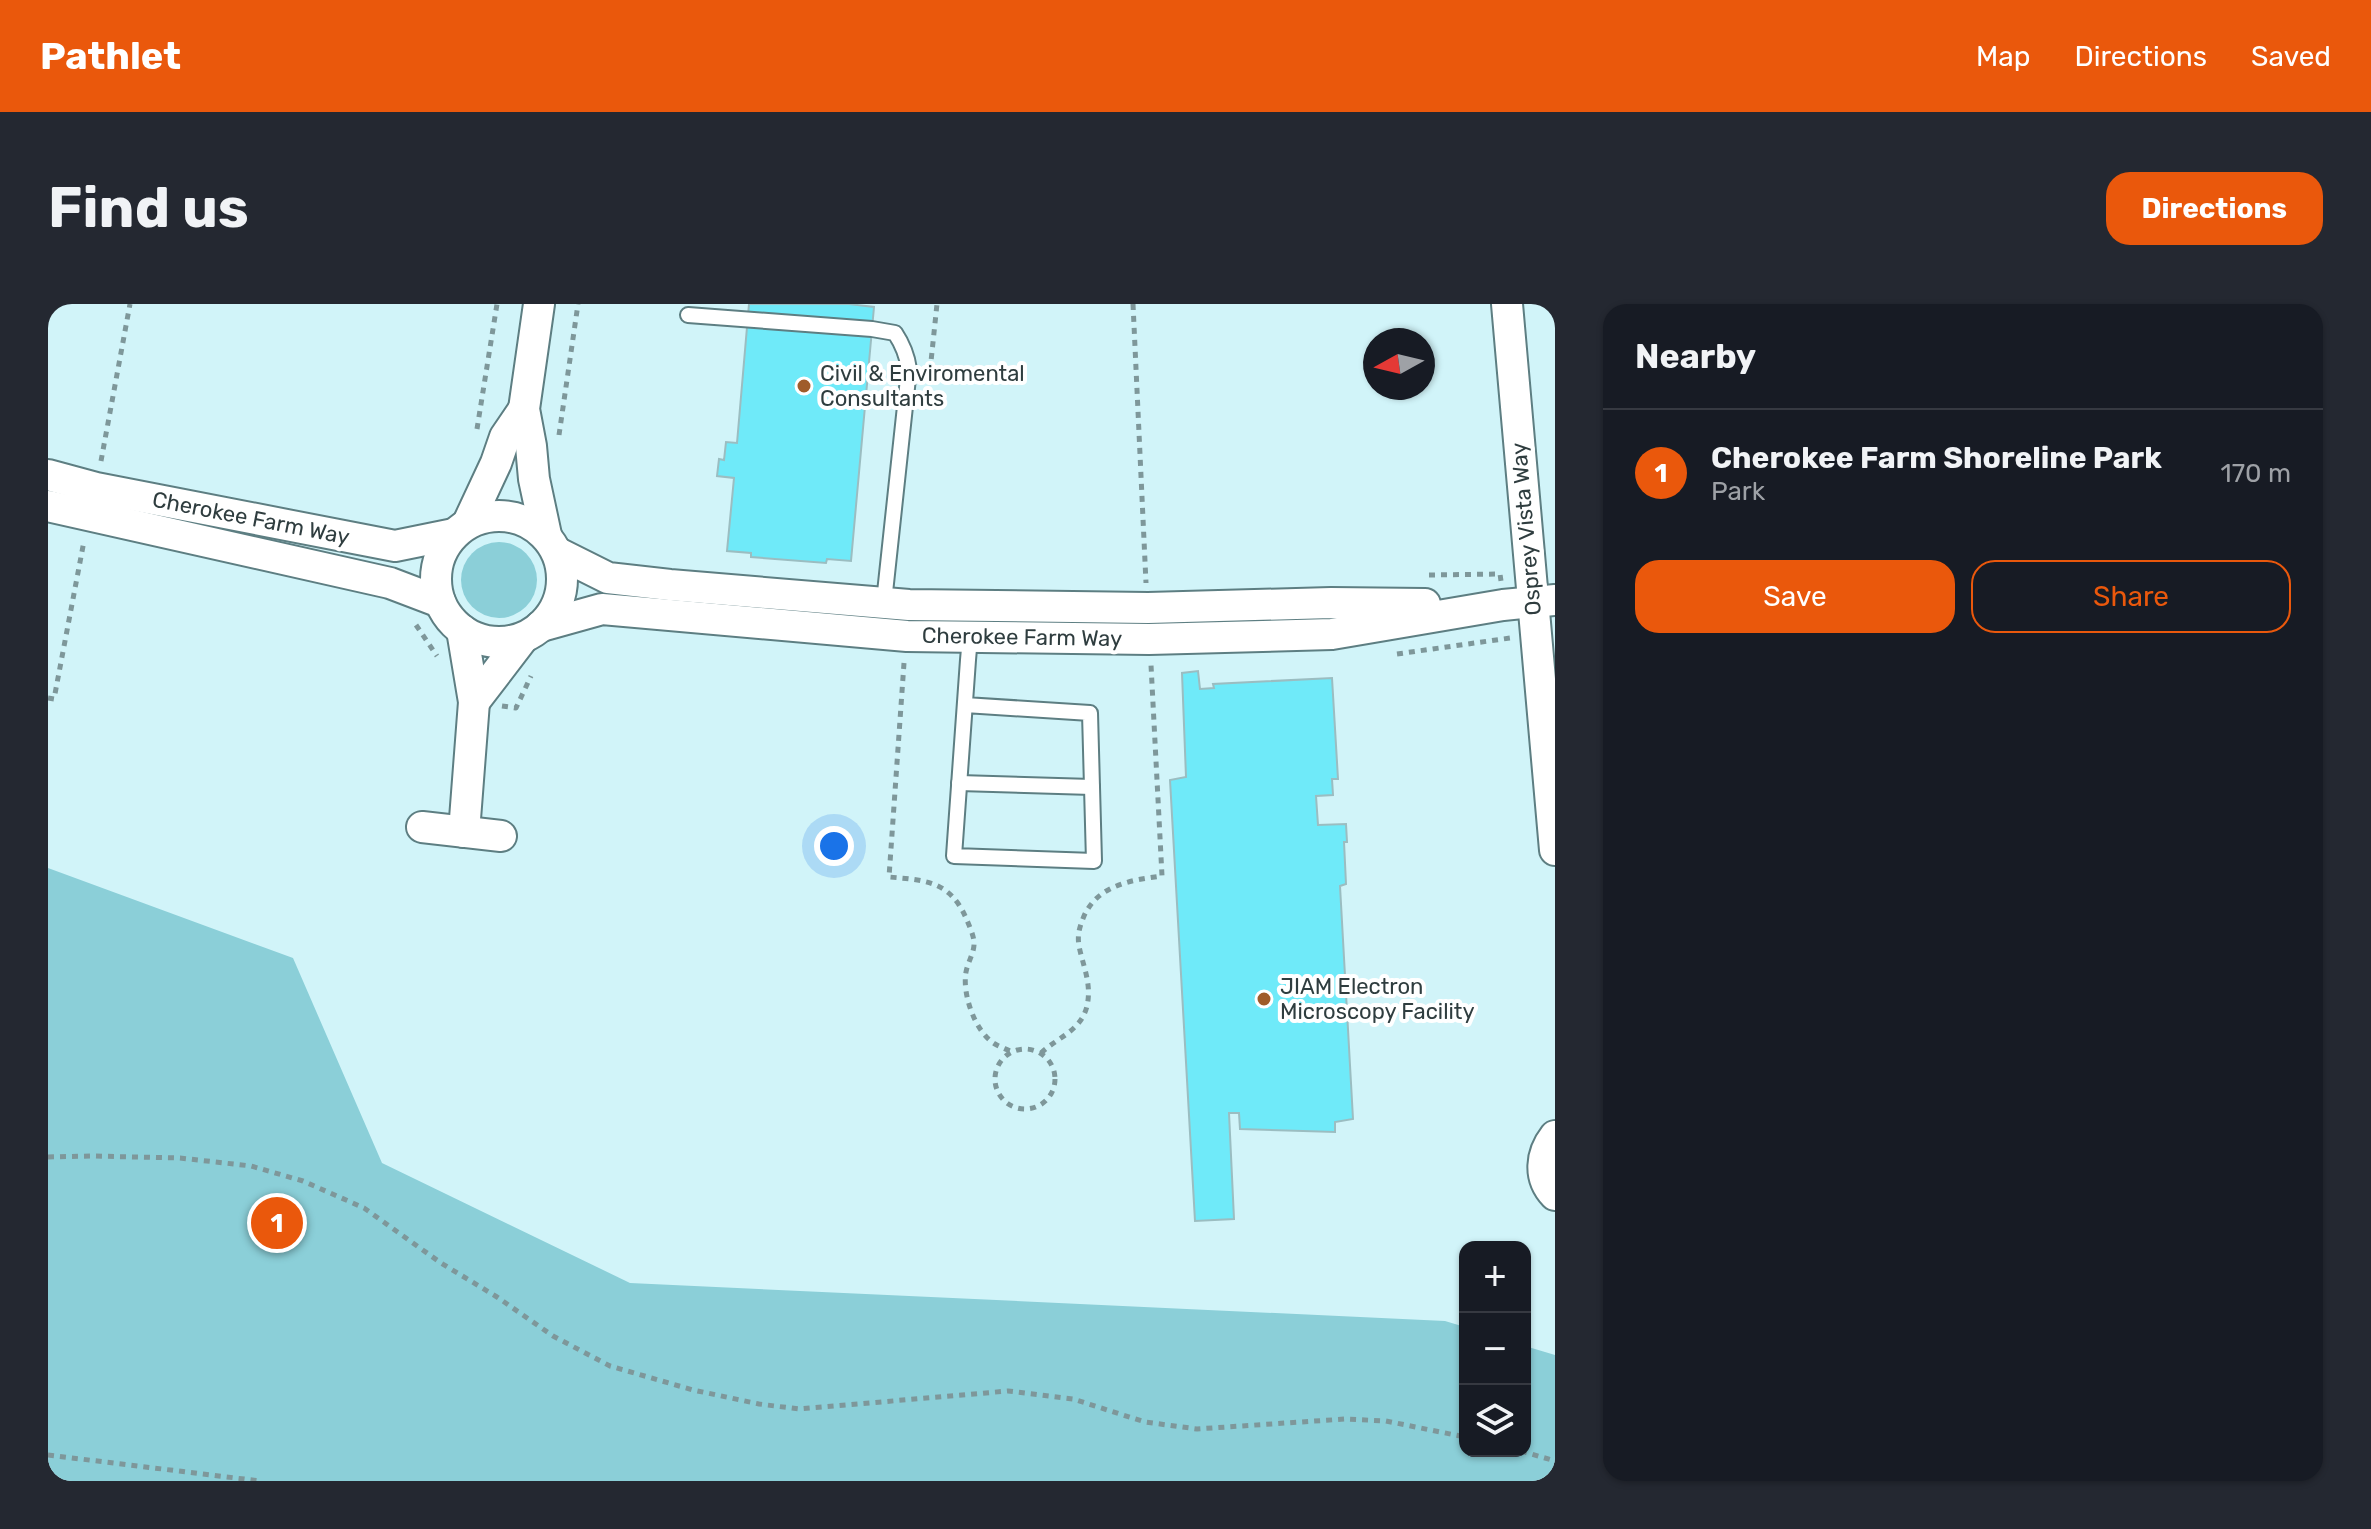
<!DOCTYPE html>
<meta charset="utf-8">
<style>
body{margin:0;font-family:Rubik,sans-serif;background:#242831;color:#f1f3f6}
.controls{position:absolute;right:24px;bottom:24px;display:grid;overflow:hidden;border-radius:16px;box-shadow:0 2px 6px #0004}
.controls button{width:72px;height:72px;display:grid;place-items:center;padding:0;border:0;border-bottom:2px solid #363941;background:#171b24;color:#f1f3f6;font:40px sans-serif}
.compass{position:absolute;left:1315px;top:24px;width:72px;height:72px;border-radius:50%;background:#171b24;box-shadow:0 2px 6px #0004;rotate:262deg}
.you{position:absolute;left:786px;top:542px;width:28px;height:28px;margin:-20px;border:6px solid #fff;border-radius:50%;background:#1a73e8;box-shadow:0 0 0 12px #1a73e833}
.badge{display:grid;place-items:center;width:52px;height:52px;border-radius:50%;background:#ea580c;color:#fff;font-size:26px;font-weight:700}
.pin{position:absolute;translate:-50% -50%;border:4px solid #fff;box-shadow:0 2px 8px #0006}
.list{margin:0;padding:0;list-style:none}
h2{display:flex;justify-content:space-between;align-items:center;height:104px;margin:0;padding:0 32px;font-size:34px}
h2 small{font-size:26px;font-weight:400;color:#9ea1a6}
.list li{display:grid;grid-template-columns:52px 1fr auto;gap:24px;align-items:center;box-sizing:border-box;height:128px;padding:0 32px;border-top:2px solid #363941}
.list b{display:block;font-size:30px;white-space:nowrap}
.list p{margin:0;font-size:26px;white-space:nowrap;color:#9ea1a6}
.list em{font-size:26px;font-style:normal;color:#9ea1a6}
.actions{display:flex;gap:16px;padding:24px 32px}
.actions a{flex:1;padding:18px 0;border:2px solid #ea580c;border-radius:24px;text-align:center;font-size:28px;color:#ea580c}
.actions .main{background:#ea580c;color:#fff}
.icon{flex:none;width:44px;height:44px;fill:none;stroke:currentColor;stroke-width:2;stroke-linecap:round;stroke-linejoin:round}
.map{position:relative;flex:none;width:1507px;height:1177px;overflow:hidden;border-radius:24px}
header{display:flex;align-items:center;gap:48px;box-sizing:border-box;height:112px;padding:0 40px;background:#ea580c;color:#fff}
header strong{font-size:38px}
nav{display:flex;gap:44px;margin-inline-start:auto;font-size:28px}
.intro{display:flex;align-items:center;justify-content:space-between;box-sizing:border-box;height:192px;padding:0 48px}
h1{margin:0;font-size:56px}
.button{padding:20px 36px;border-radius:24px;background:#ea580c;color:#fff;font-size:28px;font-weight:700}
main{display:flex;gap:48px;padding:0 48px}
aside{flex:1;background:#171b24;border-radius:24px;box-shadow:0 2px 6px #0004}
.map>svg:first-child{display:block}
.green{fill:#8bcfd8}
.building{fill:#6feaf9;stroke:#9bbdc1;stroke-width:2}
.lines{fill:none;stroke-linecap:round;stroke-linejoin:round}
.lane-casing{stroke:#5d7e82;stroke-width:18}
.street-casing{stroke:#5d7e82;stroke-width:34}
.path{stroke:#7e979a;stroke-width:5;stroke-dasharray:6 6;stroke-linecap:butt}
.lane{stroke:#fff;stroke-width:14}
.street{stroke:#fff;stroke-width:30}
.poi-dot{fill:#9f5c2a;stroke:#fff;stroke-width:3}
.labels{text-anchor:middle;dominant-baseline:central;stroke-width:8;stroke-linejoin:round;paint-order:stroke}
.poi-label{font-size:22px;fill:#2f3d3f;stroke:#fff;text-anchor:start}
.street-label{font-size:22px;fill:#2f3d3f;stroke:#fff}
</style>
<header>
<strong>Pathlet</strong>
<nav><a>Map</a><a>Directions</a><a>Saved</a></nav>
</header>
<div class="intro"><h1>Find us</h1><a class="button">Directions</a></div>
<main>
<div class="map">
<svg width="1507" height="1177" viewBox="0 0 1507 1177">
<rect width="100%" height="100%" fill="#d1f4f9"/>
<g class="green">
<circle cx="451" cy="276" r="38"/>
<path d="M 0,564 L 245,654 L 334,859 L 582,979 L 1397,1017 L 1417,1023 L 1417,1147 L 1477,1147 L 1477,1042 L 1507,1051 L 1507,1177 L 0,1177 Z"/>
</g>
<g class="building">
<path d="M 701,0 L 801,0 L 826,3 L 803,257 L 779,255 L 778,259 L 703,253 L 703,249 L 679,247 L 686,174 L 669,172 L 671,155 L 676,156 L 678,138 L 689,139 Z"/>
<path d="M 1150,367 L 1152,385 L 1166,384 L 1165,380 L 1284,374 L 1290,475 L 1284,475 L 1285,491 L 1268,492 L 1270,521 L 1298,520 L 1299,538 L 1296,538 L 1298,580 L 1292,582 L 1305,815 L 1287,818 L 1287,828 L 1192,825 L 1191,809 L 1181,809 L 1186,915 L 1147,917 L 1122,476 L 1138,473 L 1134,369 Z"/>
</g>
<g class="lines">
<defs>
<g id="lane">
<path d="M 640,11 L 824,25 L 847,29 C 855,41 859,51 861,65 L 836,298"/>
<path d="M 917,401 L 1042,409 L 1046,557 L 906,552 L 920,356 L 922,333"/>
<path d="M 911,479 L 1044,483"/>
</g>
<g id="street">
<path d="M 491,0 L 476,105 L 483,142 L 486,175 L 498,231"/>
<path d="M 1459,0 L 1507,546"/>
<path d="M 0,171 L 48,184 L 347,242 L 406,230"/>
<path d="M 0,202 L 342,279 L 392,298"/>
<circle cx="451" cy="275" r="63"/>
<path d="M 420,219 L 448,159 L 457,133 L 476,105"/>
<path d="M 510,249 L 560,274 L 622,281 L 861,301 L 1100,304 L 1283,299 L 1377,300"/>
<path d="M 493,322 L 554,305 L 859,332 L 1101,335 L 1284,330 L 1455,301 L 1507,296"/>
<path d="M 414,326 L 426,398 L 416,528"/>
<path d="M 426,398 L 475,334"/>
<path d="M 374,523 L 453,532"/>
<path d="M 1507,832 C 1493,850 1490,873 1507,891"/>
</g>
</defs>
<use href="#lane" class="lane-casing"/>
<use href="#street" class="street-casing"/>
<g class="path">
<path d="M 1085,0 L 1098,279"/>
<path d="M 882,67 L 889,0"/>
<path d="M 429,125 L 449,0"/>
<path d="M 511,131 L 530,0"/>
<path d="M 53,157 L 82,0"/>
<path d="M 1381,271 L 1452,270 L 1453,277"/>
<path d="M 368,321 L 389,352"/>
<path d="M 1349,350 L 1462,334"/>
<path d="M 856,359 L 841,573 C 877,576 902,577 918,614 C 921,621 925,630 926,637 C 927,648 920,657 918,668 C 914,690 927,728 947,740 C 952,743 958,745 964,748"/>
<path d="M 0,394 L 6,395 L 36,237"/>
<path d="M 454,402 L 468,404 L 483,372"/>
<circle cx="977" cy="775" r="30"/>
<path d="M 993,749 C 1010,733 1033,727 1039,702 C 1044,680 1035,662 1031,642 C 1029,630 1032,622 1036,612 C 1050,581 1083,576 1114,572 L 1103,361"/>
<path d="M 0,853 L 44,852 L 132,854 L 203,862 L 255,877 L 316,904 L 393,959 L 449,993 L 505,1032 L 562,1062 L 645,1086 L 711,1100 L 751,1105 L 960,1087 L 1025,1095 L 1097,1118 L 1149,1125 L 1297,1115 L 1338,1117 L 1417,1133"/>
<path d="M 1473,1147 L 1507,1157"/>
<path d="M 0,1151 L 212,1177"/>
</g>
<use href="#lane" class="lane"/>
<use href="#street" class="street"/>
</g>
<g class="poi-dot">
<circle cx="756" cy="82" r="8"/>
<circle cx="1216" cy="695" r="8"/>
</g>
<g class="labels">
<g class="poi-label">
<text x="772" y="69">Civil &amp; Enviromental<tspan x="772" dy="25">Consultants</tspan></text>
<text x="1232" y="682">JIAM Electron<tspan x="1232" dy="25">Microscopy Facility</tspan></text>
</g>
<g class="street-label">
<text transform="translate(203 214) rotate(11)">Cherokee Farm Way</text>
<text transform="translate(1478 225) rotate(-95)">Osprey Vista Way</text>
<text transform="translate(974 333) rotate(1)">Cherokee Farm Way</text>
</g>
</g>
</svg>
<div class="controls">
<button>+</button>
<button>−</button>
<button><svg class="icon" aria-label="layers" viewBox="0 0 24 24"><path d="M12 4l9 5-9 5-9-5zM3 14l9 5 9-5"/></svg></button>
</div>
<svg class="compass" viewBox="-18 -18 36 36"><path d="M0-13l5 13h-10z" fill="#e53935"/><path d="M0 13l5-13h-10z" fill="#9ea1a6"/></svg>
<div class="you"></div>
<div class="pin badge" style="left:229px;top:919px">1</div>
</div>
<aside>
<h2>Nearby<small></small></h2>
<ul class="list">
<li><span class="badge">1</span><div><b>Cherokee Farm Shoreline Park</b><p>Park</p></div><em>170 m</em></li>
</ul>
<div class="actions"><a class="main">Save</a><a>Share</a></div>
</aside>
</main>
